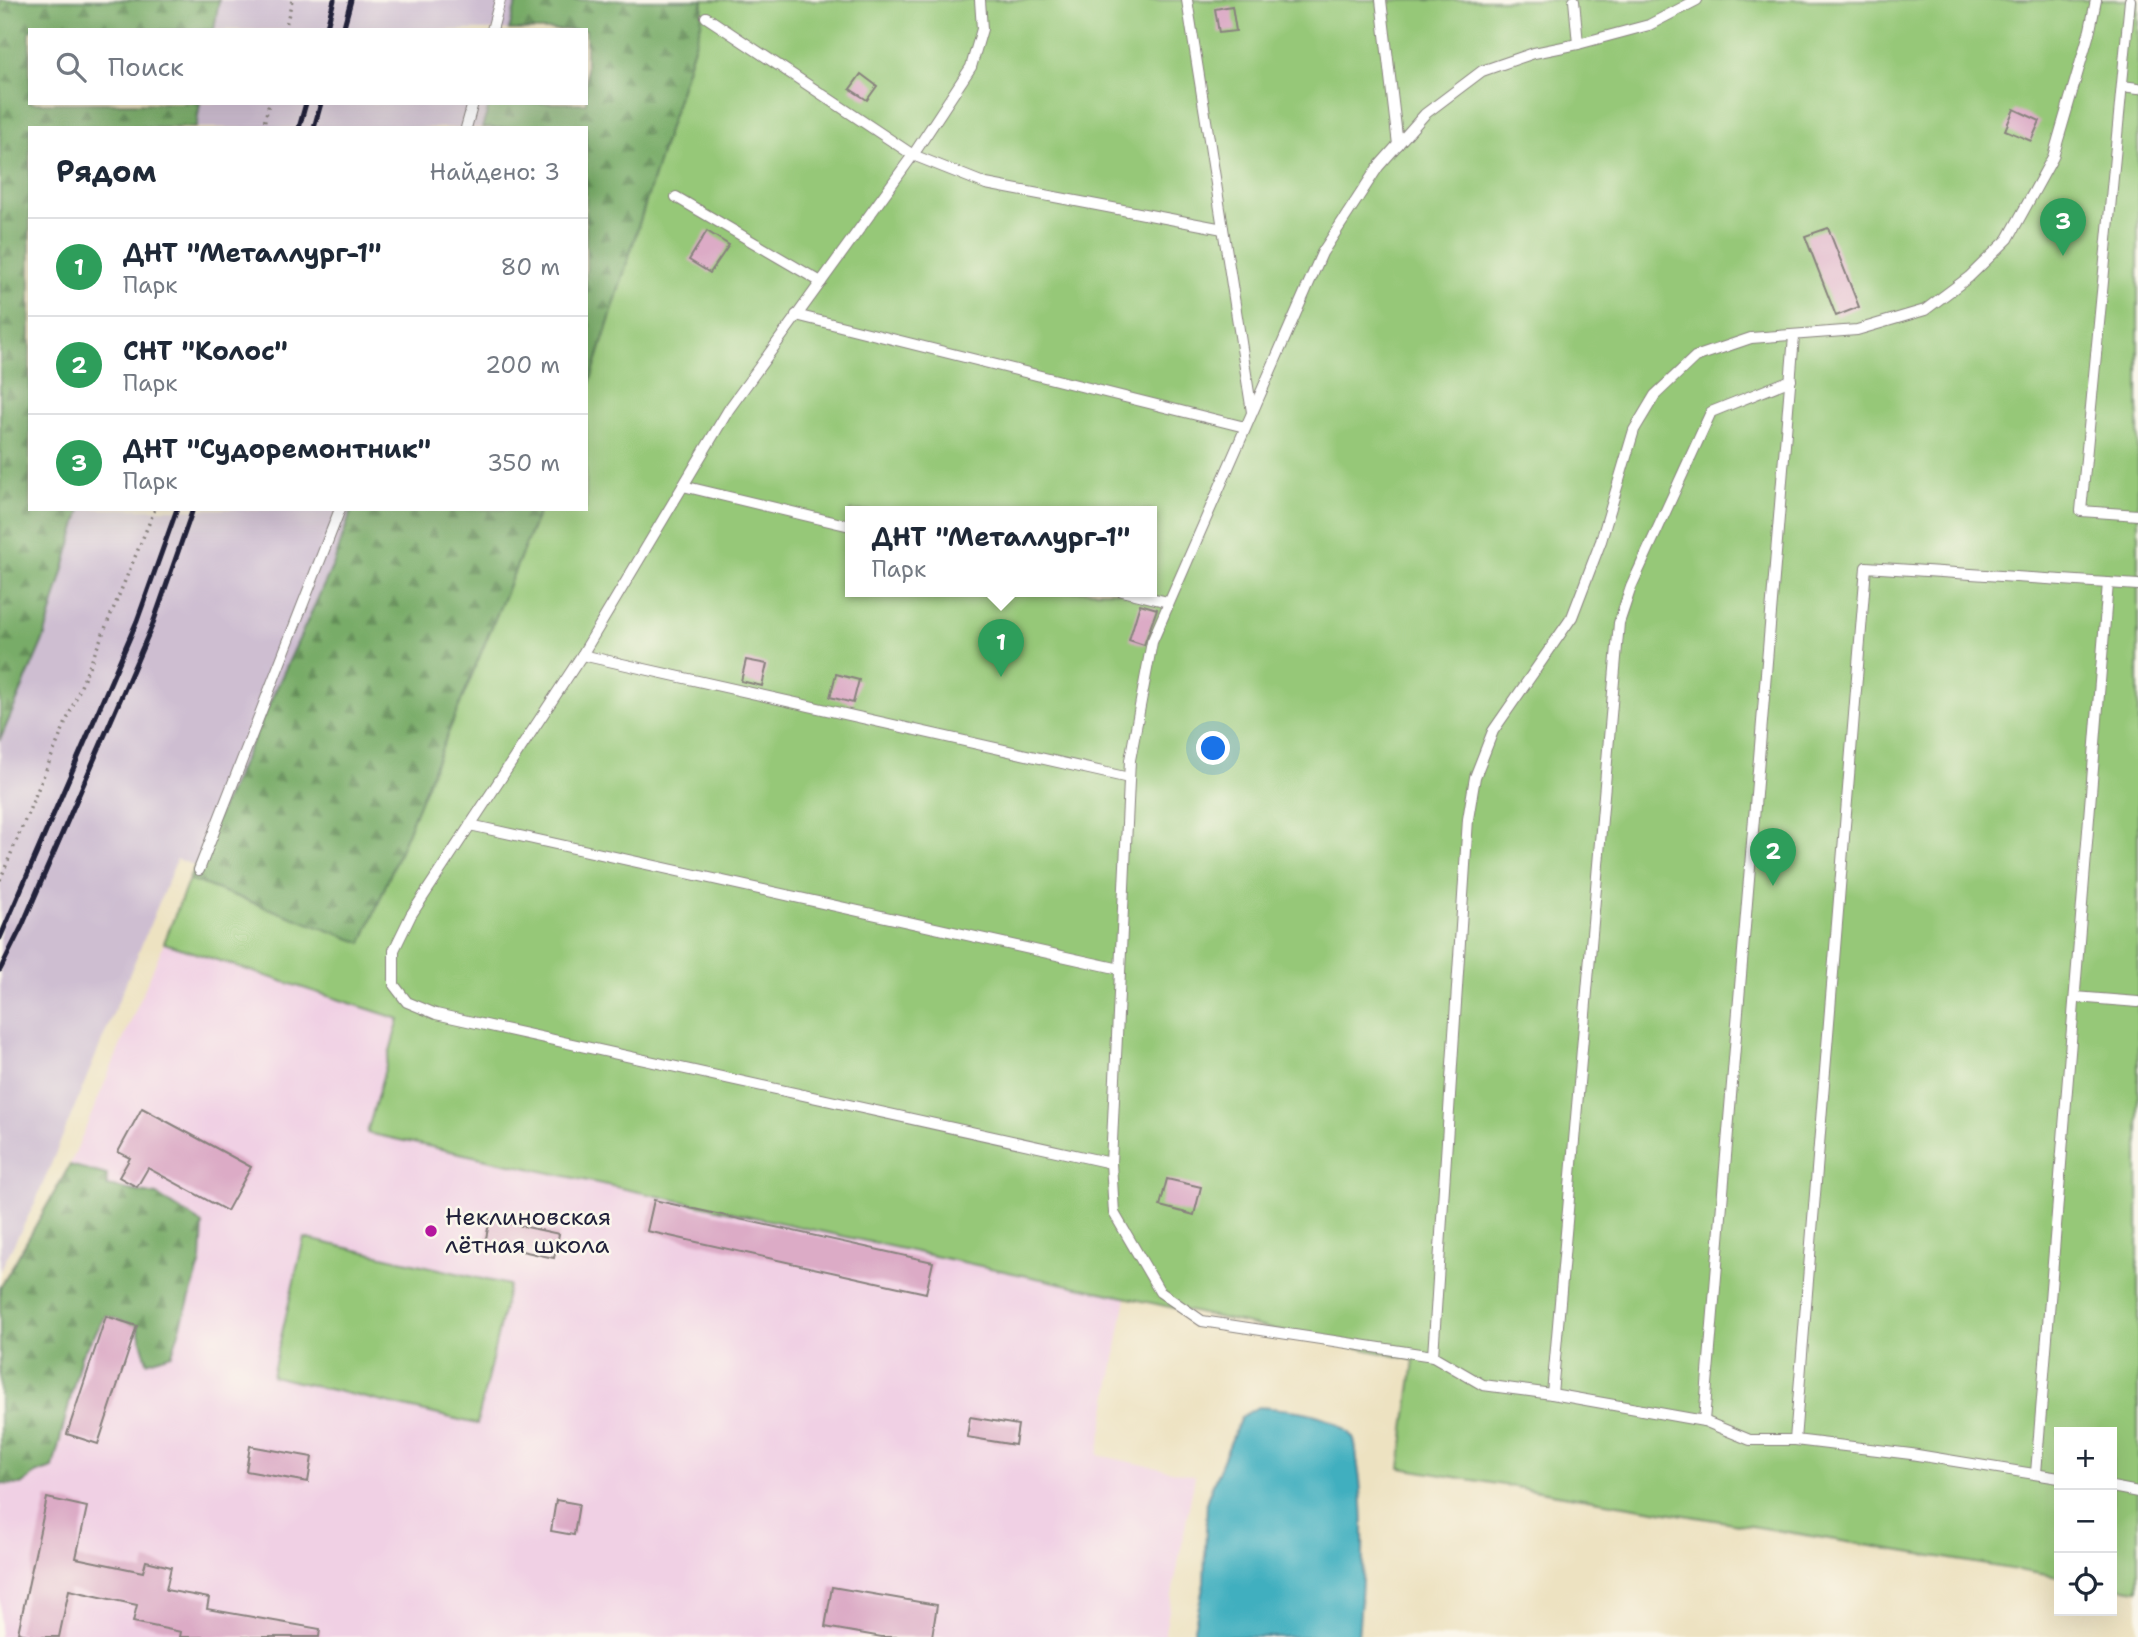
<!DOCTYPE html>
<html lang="ru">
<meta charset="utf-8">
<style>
body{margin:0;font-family:"Shantell Sans",sans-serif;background:#f6f6f7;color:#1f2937}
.controls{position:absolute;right:21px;bottom:21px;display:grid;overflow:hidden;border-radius:0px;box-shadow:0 7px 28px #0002}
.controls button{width:63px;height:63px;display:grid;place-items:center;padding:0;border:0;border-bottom:2px solid #e0e1e3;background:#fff;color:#1f2937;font:35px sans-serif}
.you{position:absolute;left:1214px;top:749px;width:24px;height:24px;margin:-18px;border:5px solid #fff;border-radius:50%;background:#1a73e8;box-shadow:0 0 0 10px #1a73e833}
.badge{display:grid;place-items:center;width:46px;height:46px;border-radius:50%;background:#1a73e8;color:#fff;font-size:23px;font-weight:700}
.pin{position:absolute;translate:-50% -58px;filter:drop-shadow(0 2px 4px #0008)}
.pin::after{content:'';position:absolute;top:37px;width:24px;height:21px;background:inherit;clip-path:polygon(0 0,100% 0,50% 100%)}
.popup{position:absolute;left:845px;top:506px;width:312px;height:91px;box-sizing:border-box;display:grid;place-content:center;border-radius:0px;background:#fff;filter:drop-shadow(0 2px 5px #0005);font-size:23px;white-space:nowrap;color:#747a83}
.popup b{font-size:26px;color:#1f2937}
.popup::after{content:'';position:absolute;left:50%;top:100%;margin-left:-14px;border:14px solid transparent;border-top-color:#fff}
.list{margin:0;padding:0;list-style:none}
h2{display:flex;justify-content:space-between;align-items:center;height:91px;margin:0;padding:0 28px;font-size:30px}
h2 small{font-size:23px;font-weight:400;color:#747a83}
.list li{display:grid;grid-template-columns:46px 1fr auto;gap:21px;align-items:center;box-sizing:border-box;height:98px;padding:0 28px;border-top:2px solid #e0e1e3}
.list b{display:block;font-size:26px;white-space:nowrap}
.list p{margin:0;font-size:23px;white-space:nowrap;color:#747a83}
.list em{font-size:23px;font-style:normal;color:#747a83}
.icon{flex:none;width:38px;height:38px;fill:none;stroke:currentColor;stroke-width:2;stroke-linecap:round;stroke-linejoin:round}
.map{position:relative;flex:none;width:2138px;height:1637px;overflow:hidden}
.search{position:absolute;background:#fff;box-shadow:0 7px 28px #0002;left:28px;top:28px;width:560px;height:77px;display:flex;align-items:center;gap:18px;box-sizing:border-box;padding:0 24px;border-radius:0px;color:#747a83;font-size:26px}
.panel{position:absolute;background:#fff;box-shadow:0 7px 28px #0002;left:28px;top:126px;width:560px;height:385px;border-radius:0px}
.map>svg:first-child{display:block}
.built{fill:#f0d0e4}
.railway{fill:#cebed1;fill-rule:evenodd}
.green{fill:#96c878;stroke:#5c755a;stroke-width:2;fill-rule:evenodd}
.forest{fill:url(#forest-firs);stroke:#4d6752;stroke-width:2}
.water{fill:#41afbf;stroke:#32687d;stroke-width:2}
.building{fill:#dcabc6}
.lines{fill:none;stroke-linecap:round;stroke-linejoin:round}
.lane-casing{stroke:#88827e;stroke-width:12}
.path{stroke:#88827e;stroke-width:3.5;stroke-dasharray:2 5;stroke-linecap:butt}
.lane{stroke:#fff;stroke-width:10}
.rail{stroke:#22223b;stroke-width:5}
.poi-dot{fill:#b5179e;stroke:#fbf7ec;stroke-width:2.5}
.labels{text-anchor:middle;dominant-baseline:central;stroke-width:5;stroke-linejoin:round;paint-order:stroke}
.poi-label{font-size:24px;fill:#22223b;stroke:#fbf7ec;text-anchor:start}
</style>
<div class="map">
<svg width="2138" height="1637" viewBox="0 0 2138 1637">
<defs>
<pattern id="forest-firs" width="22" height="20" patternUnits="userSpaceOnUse" patternTransform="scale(1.75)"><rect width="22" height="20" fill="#78ac68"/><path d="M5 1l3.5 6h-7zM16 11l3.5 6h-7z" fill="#628c57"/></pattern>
</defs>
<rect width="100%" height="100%" fill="#fbf7ec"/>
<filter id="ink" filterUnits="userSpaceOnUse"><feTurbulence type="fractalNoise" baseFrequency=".0143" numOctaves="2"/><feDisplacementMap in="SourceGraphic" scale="14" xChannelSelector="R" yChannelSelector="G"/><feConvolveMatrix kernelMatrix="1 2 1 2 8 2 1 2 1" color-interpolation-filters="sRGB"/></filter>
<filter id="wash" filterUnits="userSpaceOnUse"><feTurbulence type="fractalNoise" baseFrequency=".00686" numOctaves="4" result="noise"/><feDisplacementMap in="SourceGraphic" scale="28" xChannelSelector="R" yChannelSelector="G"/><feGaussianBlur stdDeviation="1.57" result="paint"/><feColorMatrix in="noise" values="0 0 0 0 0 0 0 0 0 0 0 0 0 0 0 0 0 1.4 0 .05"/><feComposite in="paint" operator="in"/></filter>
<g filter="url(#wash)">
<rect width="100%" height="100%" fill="#ede2c1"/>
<path class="built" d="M 164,943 L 399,1019 L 367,1133 L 1126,1297 L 1098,1455 L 1195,1476 L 1164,1637 L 0,1637 L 0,1330 Z"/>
<path class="railway" d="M 0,0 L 670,0 L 586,128 L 30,128 L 30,509 L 517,509 L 268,892 L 177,859 L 35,1203 L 0,1271 ZM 30,30 L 586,30 L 586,103 L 30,103 Z"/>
<g class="green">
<path d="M 703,0 L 2138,0 L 2138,1590 L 2112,1586 L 2112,1432 L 2059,1432 L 2059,1577 L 1400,1468 L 1414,1360 L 367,1133 L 399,1019 L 164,943 L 189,879 L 362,942 L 540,509 L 586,509 L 586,395 L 701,24 ZM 850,511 L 1152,511 L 1152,591 L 850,591 Z"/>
<path d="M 304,1238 L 509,1285 L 477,1424 L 272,1376 Z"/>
</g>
<g class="forest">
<path d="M 0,0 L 219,0 L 214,30 L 30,30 L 30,103 L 200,103 L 196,128 L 30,128 L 30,509 L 81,509 L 44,638 L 0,740 Z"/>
<path d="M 517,0 L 703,0 L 701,24 L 586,395 L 586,128 L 482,128 L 490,103 L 586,103 L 586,30 L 509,30 Z"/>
<path d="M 352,509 L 540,509 L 362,943 L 189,879 L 334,563 Z"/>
<path d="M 70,1165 L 107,1175 L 107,1186 L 157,1195 L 203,1224 L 201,1262 L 172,1354 L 147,1362 L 137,1326 L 106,1316 L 81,1356 L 53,1468 L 37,1473 L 21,1485 L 0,1484 L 0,1288 Z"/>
</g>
<path class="water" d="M 1258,1407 C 1290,1409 1332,1411 1353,1438 C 1356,1443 1356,1453 1357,1459 C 1367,1518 1363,1578 1358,1637 L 1195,1637 L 1194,1628 L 1204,1583 L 1207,1499 L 1241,1417 Z"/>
<g id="blocks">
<g class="building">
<path d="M 1232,6 L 1236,31 L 1219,33 L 1215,9 Z"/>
<path d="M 861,74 L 877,86 L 867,100 L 850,89 Z"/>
<path d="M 2014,109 L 2040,121 L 2031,141 L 2005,130 Z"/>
<path d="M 1828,228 L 1859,307 L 1836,316 L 1805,236 Z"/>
<path d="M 707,231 L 729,245 L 710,273 L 689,260 Z"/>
<path d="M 1140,604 L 1157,609 L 1144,645 L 1129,640 Z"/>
<path d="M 746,660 L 767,664 L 762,686 L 741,681 Z"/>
<path d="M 836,674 L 859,680 L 853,703 L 830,697 Z"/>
<path d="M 142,1108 L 251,1167 L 227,1211 L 148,1168 L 137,1187 L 119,1177 L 130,1158 L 118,1152 Z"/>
<path d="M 1167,1179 L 1201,1187 L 1194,1215 L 1160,1206 Z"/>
<path d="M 654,1200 L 933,1262 L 926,1293 L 647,1231 Z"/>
<path d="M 490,1219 L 559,1234 L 554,1258 L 485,1243 Z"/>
<path d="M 106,1316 L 137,1326 L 98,1444 L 67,1434 Z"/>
<path d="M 970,1417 L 1018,1425 L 1015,1445 L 967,1437 Z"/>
<path d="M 250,1446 L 312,1457 L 308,1482 L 246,1471 Z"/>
<path d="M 47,1498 L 87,1507 L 76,1558 L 143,1572 L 146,1561 L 171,1567 L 166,1590 L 209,1598 L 207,1609 L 320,1629 L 319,1637 L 180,1637 L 181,1632 L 133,1622 L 137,1605 L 69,1590 L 59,1637 L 38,1637 L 18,1633 Z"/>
<path d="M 556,1500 L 579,1504 L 574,1535 L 551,1531 Z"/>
<path d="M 832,1587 L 937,1605 L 932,1637 L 882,1637 L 825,1627 Z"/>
</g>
</g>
</g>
<g filter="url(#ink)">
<use href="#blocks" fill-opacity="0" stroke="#88827e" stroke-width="2"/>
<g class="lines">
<defs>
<g id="lane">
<path d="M 980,0 L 982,29 L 971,67 L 913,155 L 729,409 L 582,655 L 411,915 L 394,950 L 394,985 L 407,1002 L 436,1014 L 1111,1163"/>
<path d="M 1187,0 L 1252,412"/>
<path d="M 1381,0 L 1398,145"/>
<path d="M 1574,0 L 1578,44"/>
<path d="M 1697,0 L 1649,25 L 1578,44 L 1534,53 L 1482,71 L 1425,114 L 1378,167 L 1322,253 L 1152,642 L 1130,760 L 1111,1163 L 1114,1213 L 1160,1292 L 1202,1321 L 1433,1356 L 1483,1385 L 1552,1394 L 1704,1421 L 1750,1440 L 1795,1440 L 1911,1454 L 2059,1478"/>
<path d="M 2130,0 L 2081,511 L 2138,515"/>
<path d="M 706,17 L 913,155 L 986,184 L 1223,229"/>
<path d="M 492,30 L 500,0"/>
<path d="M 2122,86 L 2138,88"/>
<path d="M 466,128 L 473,103"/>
<path d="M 676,197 L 821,282"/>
<path d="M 796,315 L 1245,427"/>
<path d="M 683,486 L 850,526"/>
<path d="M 1122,591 L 1168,602"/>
<path d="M 582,655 L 1129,778"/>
<path d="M 470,825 L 1120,969"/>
<path d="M 199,870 L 340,509"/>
<path d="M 2075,997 L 2138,1002"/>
<path d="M 1433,1356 L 1468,819 L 1475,777 L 1493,731 L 1572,617 L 1601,541 L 1634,430 L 1655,395 L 1695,357 L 1751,338 L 1857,330 L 1925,310 L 1969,277 L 2008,239 L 2053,157 L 2090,30 L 2096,0"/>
<path d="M 1552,1394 L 1619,623 L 1631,587 L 1711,412 L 1791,380"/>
<path d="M 1704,1421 L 1794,336"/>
<path d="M 1795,1440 L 1866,567 L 2138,585"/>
<path d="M 2036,1473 L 2108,583"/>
<path d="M 2112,1487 L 2138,1492"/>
</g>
</defs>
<use href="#lane" class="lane-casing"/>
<g class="path">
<path d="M 285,30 L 292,0"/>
<path d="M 263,128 L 269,103"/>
<path d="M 0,880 L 155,509"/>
</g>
<use href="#lane" class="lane"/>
<g class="rail">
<path d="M 326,30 L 334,0"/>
<path d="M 343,30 L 351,0"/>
<path d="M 299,128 L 306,103"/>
<path d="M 314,128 L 321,103"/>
<path d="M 0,938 L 137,621 L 177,509"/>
<path d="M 0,970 L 22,926 L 152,626 L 193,509"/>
</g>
</g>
</g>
<circle class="poi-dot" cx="431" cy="1231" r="7"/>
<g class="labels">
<g class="poi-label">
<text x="445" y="1217">Неклиновская<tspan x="445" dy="28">лётная школа</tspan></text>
</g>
</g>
</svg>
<div class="controls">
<button>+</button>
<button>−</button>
<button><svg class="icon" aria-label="locate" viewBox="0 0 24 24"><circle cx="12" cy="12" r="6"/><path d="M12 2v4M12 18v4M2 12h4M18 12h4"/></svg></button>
</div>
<div class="you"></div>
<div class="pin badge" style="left:1001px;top:677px;background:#2e9e5b">1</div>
<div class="popup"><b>ДНТ &quot;Металлург-1&quot;</b>Парк</div>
<div class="pin badge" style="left:1773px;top:886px;background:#2e9e5b">2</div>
<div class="pin badge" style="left:2063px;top:256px;background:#2e9e5b">3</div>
<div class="search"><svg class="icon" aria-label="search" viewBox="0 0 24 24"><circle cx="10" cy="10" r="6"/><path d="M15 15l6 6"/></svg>Поиск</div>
<section class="panel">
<h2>Рядом<small>Найдено: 3</small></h2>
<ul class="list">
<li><span class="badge" style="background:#2e9e5b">1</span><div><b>ДНТ &quot;Металлург-1&quot;</b><p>Парк</p></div><em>80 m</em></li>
<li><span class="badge" style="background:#2e9e5b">2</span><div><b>СНТ &quot;Колос&quot;</b><p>Парк</p></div><em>200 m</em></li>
<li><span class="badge" style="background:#2e9e5b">3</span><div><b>ДНТ &quot;Судоремонтник&quot;</b><p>Парк</p></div><em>350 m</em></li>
</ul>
</section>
</div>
